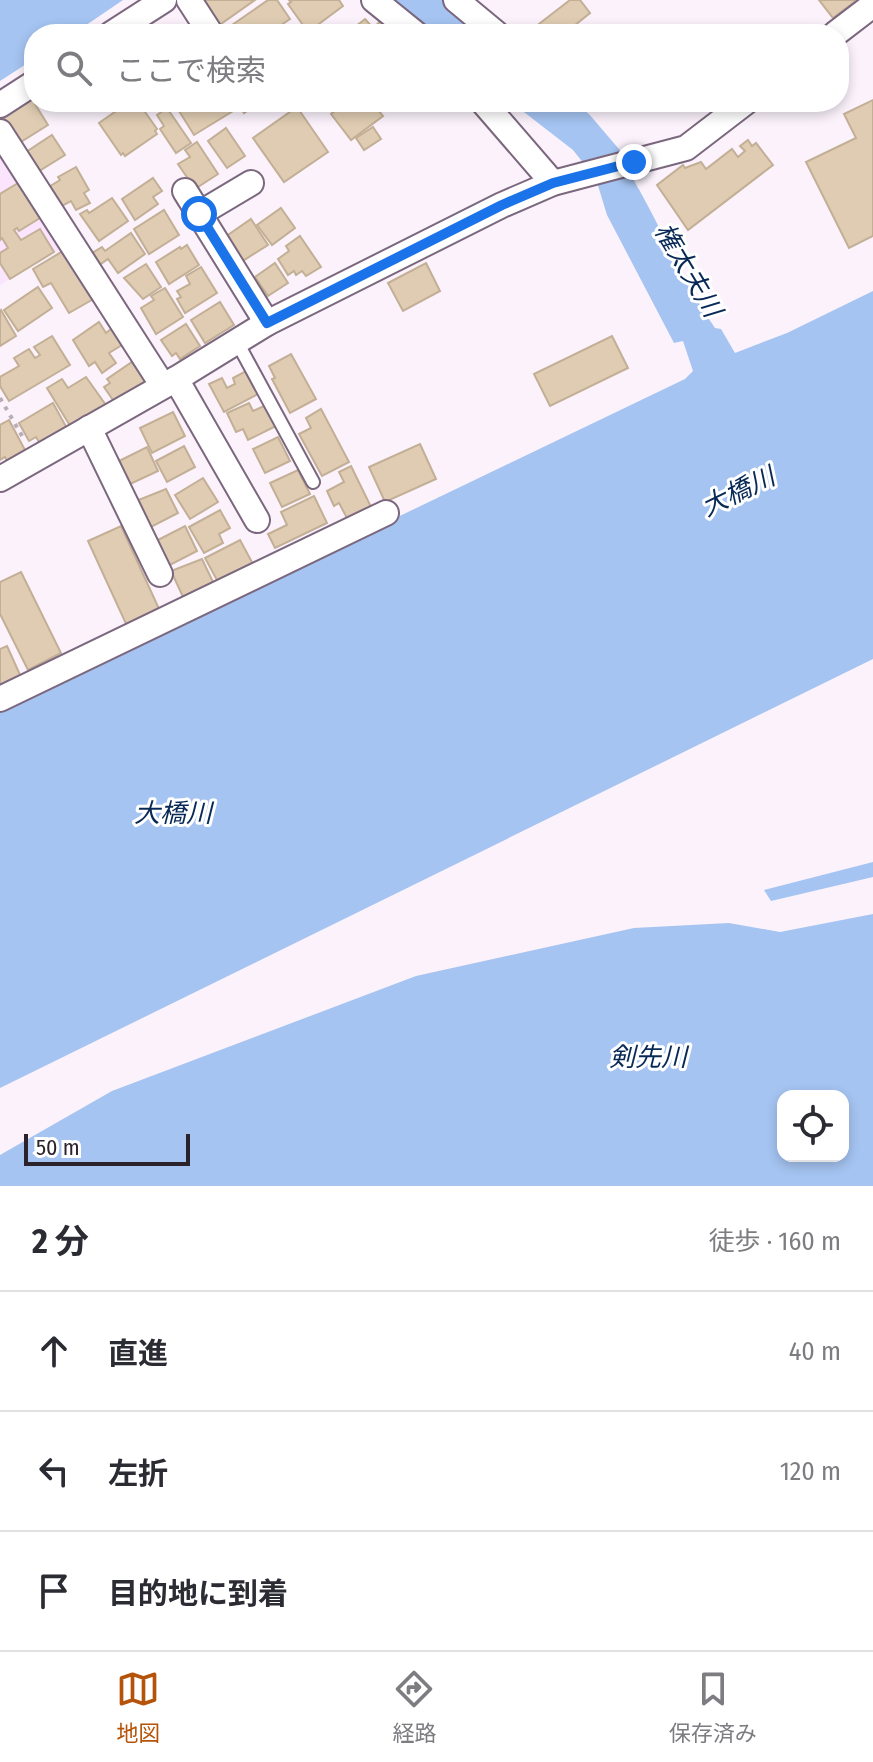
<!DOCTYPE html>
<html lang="ja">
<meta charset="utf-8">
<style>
body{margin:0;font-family:"Fira Sans Condensed","Noto Sans JP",sans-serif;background:#f7f7f7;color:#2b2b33}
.controls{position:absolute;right:24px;bottom:24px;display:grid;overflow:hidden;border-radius:16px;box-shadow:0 4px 12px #0003}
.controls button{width:72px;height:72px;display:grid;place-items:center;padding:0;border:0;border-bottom:2px solid #e1e1e2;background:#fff;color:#2b2b33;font:40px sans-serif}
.scale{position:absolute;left:24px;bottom:20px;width:166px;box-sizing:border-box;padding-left:8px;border:4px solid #2b232c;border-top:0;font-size:22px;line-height:28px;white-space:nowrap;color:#2b232c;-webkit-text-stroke:6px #fff;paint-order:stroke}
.stop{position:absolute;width:24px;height:24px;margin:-18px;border:6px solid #1a73e8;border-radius:50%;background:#fff}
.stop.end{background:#1a73e8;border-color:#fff;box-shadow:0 2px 8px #0008}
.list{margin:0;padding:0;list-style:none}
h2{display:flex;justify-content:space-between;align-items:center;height:104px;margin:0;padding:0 32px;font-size:34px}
h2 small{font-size:26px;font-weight:400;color:#7c7c81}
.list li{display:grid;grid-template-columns:52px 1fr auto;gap:24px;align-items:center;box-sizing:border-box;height:120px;padding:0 32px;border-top:2px solid #e1e1e2}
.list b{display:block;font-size:30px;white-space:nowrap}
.list em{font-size:26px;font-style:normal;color:#7c7c81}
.icon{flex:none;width:44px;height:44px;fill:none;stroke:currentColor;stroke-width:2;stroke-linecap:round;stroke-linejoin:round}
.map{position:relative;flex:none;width:873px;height:1186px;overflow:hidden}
.search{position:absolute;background:#fff;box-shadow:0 4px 12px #0003;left:24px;right:24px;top:24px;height:88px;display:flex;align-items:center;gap:20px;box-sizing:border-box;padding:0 28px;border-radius:32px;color:#7c7c81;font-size:30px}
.sheet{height:464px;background:#fff}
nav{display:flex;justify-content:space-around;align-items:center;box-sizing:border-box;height:112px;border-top:2px solid #e1e1e2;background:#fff;font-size:22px;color:#7c7c81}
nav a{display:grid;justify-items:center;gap:4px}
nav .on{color:#b45309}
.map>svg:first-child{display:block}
.built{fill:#fae4fe}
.water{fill:#a5c4f1;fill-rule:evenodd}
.building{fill:#dfccb2;stroke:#c2af95;stroke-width:2}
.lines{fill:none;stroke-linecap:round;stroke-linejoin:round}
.service-casing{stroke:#7b677e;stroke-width:16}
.minor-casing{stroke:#7b677e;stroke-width:28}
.path{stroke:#b7aeb8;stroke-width:4;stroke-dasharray:4 6;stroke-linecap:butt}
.service{stroke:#fff;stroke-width:12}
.minor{stroke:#fff;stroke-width:24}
.route{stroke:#1a73e8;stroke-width:10}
.labels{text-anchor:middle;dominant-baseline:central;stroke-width:6;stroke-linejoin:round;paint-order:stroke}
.water-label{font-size:26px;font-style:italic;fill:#082956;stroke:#fff}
</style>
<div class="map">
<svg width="873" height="1186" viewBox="0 0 873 1186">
<rect width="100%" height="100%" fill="#fbf2fc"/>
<path class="built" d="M 0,140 L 64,247 L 0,285 Z"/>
<g class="water">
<path d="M 0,0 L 123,0 L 73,34 L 34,34 L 34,59 L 0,81 Z"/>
<path d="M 384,0 L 447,0 L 488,34 L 428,34 Z"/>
<path d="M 511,102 L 574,102 L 589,114 L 624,155 L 619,156 C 655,211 678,274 715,328 L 721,329 L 735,353 L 787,333 L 873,291 L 873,659 L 0,1088 L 0,708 L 685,379 L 693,371 L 683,341 L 674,343 L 607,215 L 596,179 L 573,150 Z"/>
<path d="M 873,862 L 873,877 L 771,901 L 764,890 Z"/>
<path d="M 873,914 L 873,1186 L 0,1186 L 0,1155 L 112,1091 L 416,976 L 634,928 L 729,923 L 780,932 ZM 783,1096 L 843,1096 L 843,1156 L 783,1156 Z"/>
</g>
<g class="building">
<path d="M 202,0 L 255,0 L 218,26 Z"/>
<path d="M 268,0 L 277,0 L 290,19 L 268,34 L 224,34 L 222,32 Z"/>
<path d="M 289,0 L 339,0 L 343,6 L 308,32 L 288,4 L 291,2 Z"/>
<path d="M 570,0 L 580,0 L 590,13 L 564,34 L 526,34 Z"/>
<path d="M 819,0 L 857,0 L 833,18 Z"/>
<path d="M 365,19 L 373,28 L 383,19 L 396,34 L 346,34 Z"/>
<path d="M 30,96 L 48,125 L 19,143 L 1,114 Z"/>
<path d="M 873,100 L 873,236 L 849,248 L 806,162 L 856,138 L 844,114 Z"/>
<path d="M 129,102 L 138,102 L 157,129 L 155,131 L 157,134 L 125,156 L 123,153 L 121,155 L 99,123 Z"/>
<path d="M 176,102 L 234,102 L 238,108 L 194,135 L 174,103 Z"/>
<path d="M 237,102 L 258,102 L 259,103 L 244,113 Z"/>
<path d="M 346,102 L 378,102 L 374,105 L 383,116 L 351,140 L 331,114 Z"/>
<path d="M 297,107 L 328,152 L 284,182 L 253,138 Z"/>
<path d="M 167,108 L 191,143 L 176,153 L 160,129 L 164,126 L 157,115 Z"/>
<path d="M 373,127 L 381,139 L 364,150 L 356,138 Z"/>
<path d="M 226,128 L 245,156 L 227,168 L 208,141 Z"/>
<path d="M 52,135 L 65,155 L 36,173 L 26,152 Z"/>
<path d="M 748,140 L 752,146 L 756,143 L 773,165 L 688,230 L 657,185 L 683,165 L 685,168 L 701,162 L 706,169 L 732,149 L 738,157 L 745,151 L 740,146 Z"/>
<path d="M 197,142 L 218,174 L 195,189 L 178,164 L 190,157 L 185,150 Z"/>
<path d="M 76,167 L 89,190 L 84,193 L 90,203 L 76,210 L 71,201 L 58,208 L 47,188 L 60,180 L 58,177 Z"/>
<path d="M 153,178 L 162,191 L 153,197 L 158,204 L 135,220 L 122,199 Z"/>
<path d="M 18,183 L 40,218 L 19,231 L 17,228 L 14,230 L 21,240 L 40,229 L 54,252 L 10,279 L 0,263 L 0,253 L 8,248 L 2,238 L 0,240 L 0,194 Z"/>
<path d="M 112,198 L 128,221 L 99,241 L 80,214 L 87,210 L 89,213 Z"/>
<path d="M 281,208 L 295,228 L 272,245 L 257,225 Z"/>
<path d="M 164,210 L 179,235 L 149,254 L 134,229 Z"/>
<path d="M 251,219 L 268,245 L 241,262 L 225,237 Z"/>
<path d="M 131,233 L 145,254 L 118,273 L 108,259 L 95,268 L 87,256 L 102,247 L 105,251 Z"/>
<path d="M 300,236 L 321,267 L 306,276 L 302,271 L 296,275 L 294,271 L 288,275 L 278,259 L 289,251 L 286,246 Z"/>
<path d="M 187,245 L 199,265 L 169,284 L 156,262 L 180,247 L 181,249 Z"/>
<path d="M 68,248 L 97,297 L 69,313 L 51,283 L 43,287 L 33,269 Z"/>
<path d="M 275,263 L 288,283 L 268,296 L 255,277 Z"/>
<path d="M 426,263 L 440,291 L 403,311 L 388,283 Z"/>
<path d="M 146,264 L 161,287 L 143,299 L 124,278 Z"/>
<path d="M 201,267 L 217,293 L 185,313 L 177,299 L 181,297 L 177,291 L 190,284 L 186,276 Z"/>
<path d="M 38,287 L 52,308 L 18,331 L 4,310 Z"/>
<path d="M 165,288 L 183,317 L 156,334 L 141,308 L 154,300 L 151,296 Z"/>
<path d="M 220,302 L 234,325 L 205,343 L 191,320 Z"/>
<path d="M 1,310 L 16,336 L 0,346 L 0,311 Z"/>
<path d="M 99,322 L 106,333 L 111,329 L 122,345 L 109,353 L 116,363 L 102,373 L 95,362 L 89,366 L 73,340 Z"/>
<path d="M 186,324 L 200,346 L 180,359 L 176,353 L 172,356 L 161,340 Z"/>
<path d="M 52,336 L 70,365 L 9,401 L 0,386 L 0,377 L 19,366 L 14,358 L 29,349 L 35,358 L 40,355 L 34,347 Z"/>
<path d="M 612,336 L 628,368 L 550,406 L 534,374 Z"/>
<path d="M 291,354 L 316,399 L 290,413 L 272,379 L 275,378 L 269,366 Z"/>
<path d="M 132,362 L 148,385 L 115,403 L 104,387 L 110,383 L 107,379 Z"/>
<path d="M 246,371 L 258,394 L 224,412 L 209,384 L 222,378 L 227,388 L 235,384 L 233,378 Z"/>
<path d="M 86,377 L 108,408 L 72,429 L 47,388 L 62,379 L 68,388 Z"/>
<path d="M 53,403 L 69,432 L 42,447 L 36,437 L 29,441 L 19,423 Z"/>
<path d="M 249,403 L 253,411 L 266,405 L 276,426 L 248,440 L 243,429 L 236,432 L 227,413 Z"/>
<path d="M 321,409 L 349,462 L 322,476 L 299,434 L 311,428 L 306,418 Z"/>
<path d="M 173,412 L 185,436 L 152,453 L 140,428 Z"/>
<path d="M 9,420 L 26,452 L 8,463 L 5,457 L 0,460 L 0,425 Z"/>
<path d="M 278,437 L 290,461 L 265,473 L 253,449 Z"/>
<path d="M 420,444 L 436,479 L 385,502 L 369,467 Z"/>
<path d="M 184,446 L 195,467 L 167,482 L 156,461 Z"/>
<path d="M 147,447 L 158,471 L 126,486 L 115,463 Z"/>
<path d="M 351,466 L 372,509 L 348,520 L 339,503 L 334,506 L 327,491 L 344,482 L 339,472 Z"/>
<path d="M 298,470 L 310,494 L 282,507 L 270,483 Z"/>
<path d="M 203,478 L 218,502 L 190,519 L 175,495 Z"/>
<path d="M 166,489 L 178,513 L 149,528 L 136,501 Z"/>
<path d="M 314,496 L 327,523 L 275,548 L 268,534 L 287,525 L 281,512 Z"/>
<path d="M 220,510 L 230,528 L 219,534 L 223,543 L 204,553 L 189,527 Z"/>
<path d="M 121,526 L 160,611 L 127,626 L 88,541 Z"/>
<path d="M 185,526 L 197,551 L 168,566 L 156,541 Z"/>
<path d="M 240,540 L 253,564 L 218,582 L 205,558 Z"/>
<path d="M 202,559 L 214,584 L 184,599 L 171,571 Z"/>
<path d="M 21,572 L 61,653 L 28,670 L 0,614 L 0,582 Z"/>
<path d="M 7,646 L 21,677 L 0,687 L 0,649 Z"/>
</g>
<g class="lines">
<defs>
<path id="service" d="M 237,342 L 313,482"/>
<g id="minor">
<path d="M 189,0 L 211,34"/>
<path d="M 374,0 L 416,34"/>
<path d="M 456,0 L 497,34"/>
<path d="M 111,34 L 164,0"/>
<path d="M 835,34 L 873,5"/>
<path d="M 483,102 L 553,183"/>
<path d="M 0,105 L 34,83"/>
<path d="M 0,132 L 163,386"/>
<path d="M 185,191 L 267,323"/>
<path d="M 199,214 L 251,183"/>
<path d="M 176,379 L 257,520"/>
<path d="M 89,428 L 160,574"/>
<path d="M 0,479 L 176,379 L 267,323 L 502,205 L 553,183 L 686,148 L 746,102"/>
<path d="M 0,699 L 386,513"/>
</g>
</defs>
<use href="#service" class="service-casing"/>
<use href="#minor" class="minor-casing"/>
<path class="path" d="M 0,398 L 25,441"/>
<use href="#service" class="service"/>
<use href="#minor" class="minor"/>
</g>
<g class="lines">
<path class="route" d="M 199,214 L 267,323 L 502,205 L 553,183 L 634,162"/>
</g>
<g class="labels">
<g class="water-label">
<text transform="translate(688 270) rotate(59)">権太夫川</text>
<text transform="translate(738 492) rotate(-26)">大橋川</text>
<text x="173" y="813">大橋川</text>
<text x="648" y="1057">剣先川</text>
</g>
</g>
</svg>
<div class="controls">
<button><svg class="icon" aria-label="locate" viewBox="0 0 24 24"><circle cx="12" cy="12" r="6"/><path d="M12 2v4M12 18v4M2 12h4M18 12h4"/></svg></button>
</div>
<div class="scale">50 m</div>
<div class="stop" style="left:199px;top:214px"></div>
<div class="stop end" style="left:634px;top:162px"></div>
<div class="search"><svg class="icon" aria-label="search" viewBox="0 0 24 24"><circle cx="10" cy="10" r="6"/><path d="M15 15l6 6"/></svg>ここで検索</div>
</div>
<section class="sheet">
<h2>2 分<small>徒歩 · 160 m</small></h2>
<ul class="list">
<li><svg class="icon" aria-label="ahead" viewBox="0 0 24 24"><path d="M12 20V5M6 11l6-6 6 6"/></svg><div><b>直進</b></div><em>40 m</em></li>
<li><svg class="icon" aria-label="left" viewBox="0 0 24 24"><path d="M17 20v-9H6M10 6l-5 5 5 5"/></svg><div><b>左折</b></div><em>120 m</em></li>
<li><svg class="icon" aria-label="arrive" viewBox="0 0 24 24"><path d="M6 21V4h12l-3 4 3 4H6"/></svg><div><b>目的地に到着</b></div></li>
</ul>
</section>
<nav>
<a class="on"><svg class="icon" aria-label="map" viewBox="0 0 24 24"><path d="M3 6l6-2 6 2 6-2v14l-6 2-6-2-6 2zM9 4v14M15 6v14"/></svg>地図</a>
<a><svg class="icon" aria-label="directions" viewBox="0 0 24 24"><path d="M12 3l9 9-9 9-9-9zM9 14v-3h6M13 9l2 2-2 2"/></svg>経路</a>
<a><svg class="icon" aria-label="saved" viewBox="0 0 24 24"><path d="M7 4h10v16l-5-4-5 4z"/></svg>保存済み</a>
</nav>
